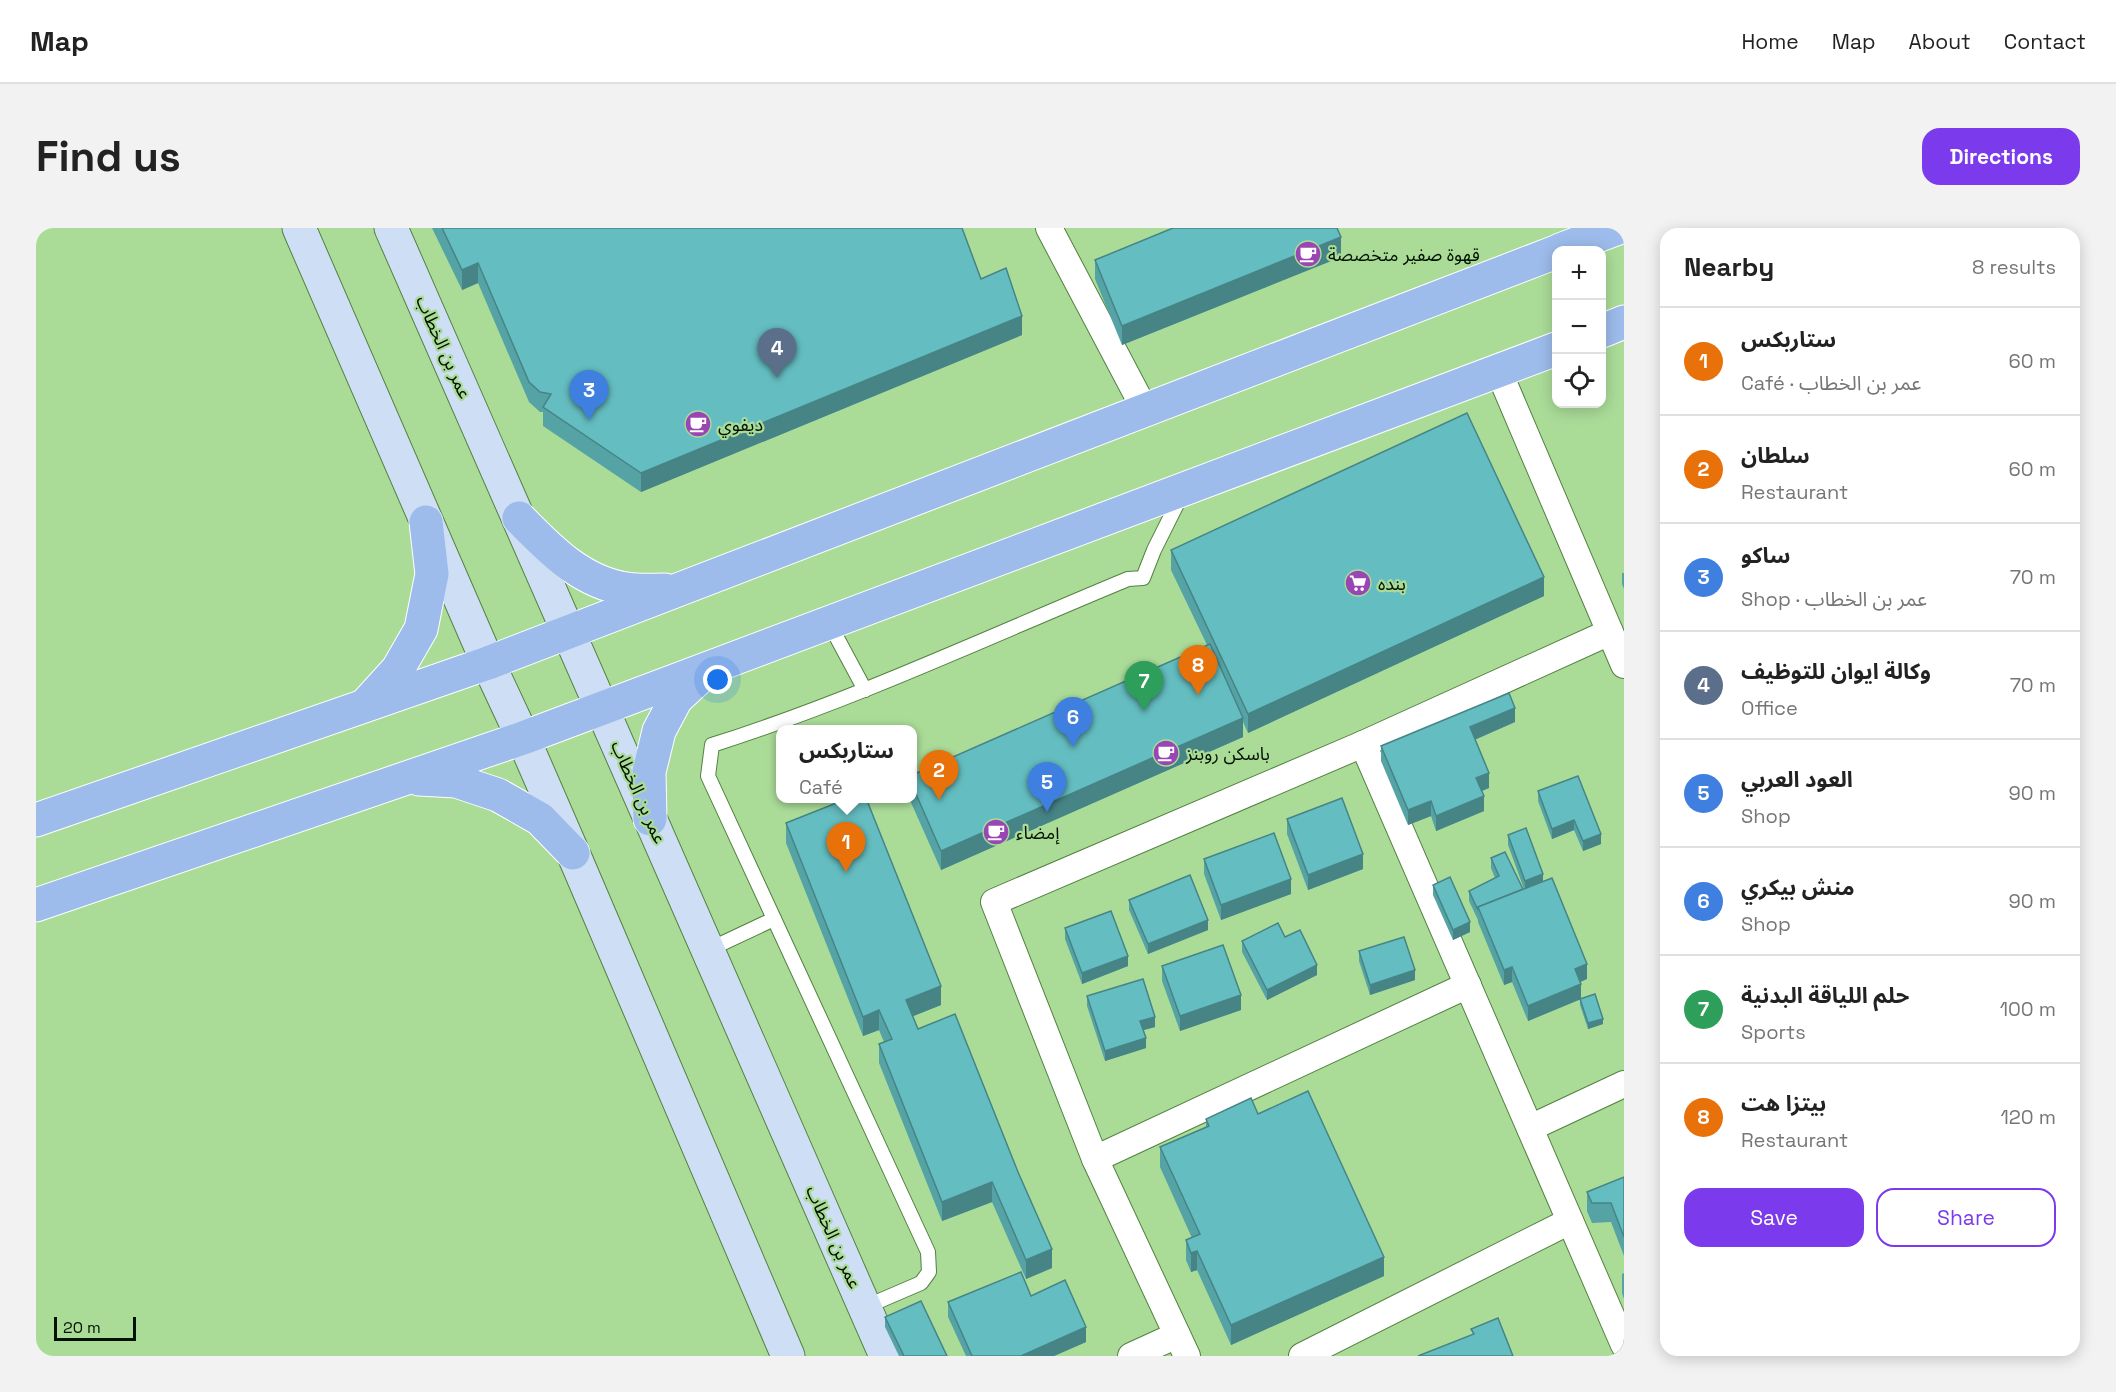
<!DOCTYPE html>
<meta charset="utf-8">
<style>
body{margin:0;font-family:"Space Grotesk","Noto Sans Arabic",sans-serif;background:#f2f2f2;color:#222}
.controls{position:absolute;right:18px;top:18px;display:grid;overflow:hidden;border-radius:12px;box-shadow:0 3px 15px #0003}
.controls button{width:54px;height:54px;display:grid;place-items:center;padding:0;border:0;border-bottom:2px solid #e0e0e0;background:#fff;color:#222;font:30px sans-serif}
.scale{position:absolute;left:18px;bottom:15px;width:82px;box-sizing:border-box;padding-left:6px;border:3px solid #021100;border-top:0;font-size:16px;line-height:21px;white-space:nowrap;color:#021100;-webkit-text-stroke:4px #aadc98;paint-order:stroke}
.you{position:absolute;left:682px;top:452px;width:21px;height:21px;margin:-15px;border:4px solid #fff;border-radius:50%;background:#1a73e8;box-shadow:0 0 0 9px #1a73e833}
.badge{display:grid;place-items:center;width:39px;height:39px;border-radius:50%;background:#7c3aed;color:#fff;font-size:20px;font-weight:700}
.pin{position:absolute;translate:-50% -50px;filter:drop-shadow(0 2px 3px #0008)}
.pin::after{content:'';position:absolute;top:32px;width:21px;height:18px;background:inherit;clip-path:polygon(0 0,100% 0,50% 100%)}
.popup{position:absolute;left:740px;top:497px;width:141px;height:78px;box-sizing:border-box;display:grid;place-content:center;border-radius:12px;background:#fff;filter:drop-shadow(0 2px 4px #0005);font-size:20px;white-space:nowrap;color:#767676}
.popup b{font-size:22px;color:#222}
.popup::after{content:'';position:absolute;left:50%;top:100%;margin-left:-12px;border:12px solid transparent;border-top-color:#fff}
.list{margin:0;padding:0;list-style:none}
h2{display:flex;justify-content:space-between;align-items:center;height:78px;margin:0;padding:0 24px;font-size:26px}
h2 small{font-size:20px;font-weight:400;color:#767676}
.list li{display:grid;grid-template-columns:39px 1fr auto;gap:18px;align-items:center;box-sizing:border-box;height:108px;padding:0 24px;border-top:2px solid #e0e0e0}
.list b{display:block;font-size:22px;white-space:nowrap}
.list p{margin:0;font-size:20px;white-space:nowrap;color:#767676}
.list em{font-size:20px;font-style:normal;color:#767676}
.actions{display:flex;gap:12px;padding:18px 24px}
.actions a{flex:1;padding:14px 0;border:2px solid #7c3aed;border-radius:18px;text-align:center;font-size:21px;color:#7c3aed}
.actions .main{background:#7c3aed;color:#fff}
.icon{flex:none;width:33px;height:33px;fill:none;stroke:currentColor;stroke-width:2;stroke-linecap:round;stroke-linejoin:round}
.map{position:relative;flex:none;width:1588px;height:1128px;overflow:hidden;border-radius:18px}
header{display:flex;align-items:center;gap:36px;box-sizing:border-box;height:84px;padding:0 30px;background:#fff;border-bottom:2px solid #e0e0e0}
header strong{font-size:28px}
nav{display:flex;gap:33px;margin-inline-start:auto;font-size:21px}
.intro{display:flex;align-items:center;justify-content:space-between;box-sizing:border-box;height:144px;padding:0 36px}
h1{margin:0;font-size:42px}
.button{padding:15px 27px;border-radius:18px;background:#7c3aed;color:#fff;font-size:21px;font-weight:700}
main{display:flex;gap:36px;padding:0 36px}
aside{flex:1;background:#fff;border-radius:18px;box-shadow:0 3px 15px #0003}
.map>svg:first-child{display:block}
.lines{fill:none;stroke-linecap:round;stroke-linejoin:round}
.lane-casing{stroke:#538141;stroke-width:16}
.street-casing{stroke:#538141;stroke-width:28}
.secondary-casing{stroke:#538141;stroke-width:35}
.primary-casing{stroke:#fff;stroke-width:35}
.lane{stroke:#fff;stroke-width:14}
.street{stroke:#fff;stroke-width:26}
.secondary{stroke:#cedef5;stroke-width:33}
.primary{stroke:#9dbceb;stroke-width:33}
.wall{fill:#56a3a5}
.shaded-wall{fill:#468486}
.building{fill:#64bdc0;stroke:#468486;stroke-width:1.5}
.labels{text-anchor:middle;dominant-baseline:central;stroke-width:4.5;stroke-linejoin:round;paint-order:stroke}
.poi-label{font-size:18px;fill:#021100;stroke:#aadc98;text-anchor:start}
.street-label{font-size:18px;fill:#021100;stroke:#aadc98}
</style>
<header>
<strong>Map</strong>
<nav><a>Home</a><a>Map</a><a>About</a><a>Contact</a></nav>
</header>
<div class="intro"><h1>Find us</h1><a class="button">Directions</a></div>
<main>
<div class="map">
<svg width="1588" height="1128" viewBox="0 0 1588 1128">
<rect width="100%" height="100%" fill="#aadc98"/>
<g class="lines">
<defs>
<g id="lane">
<path d="M 793,395 L 829,462"/>
<path d="M 672,722 L 738,691"/>
<path d="M 829,1079 L 885,1055 L 893,1044 L 892,1024 L 672,548 L 676,517 C 818,472 954,408 1092,351 L 1107,350 L 1118,322 L 1146,266"/>
</g>
<g id="street">
<path d="M 1013,0 L 1109,182"/>
<path d="M 1463,144 L 1588,437"/>
<path d="M 1327,516 L 1588,1117"/>
<path d="M 1494,900 L 1588,856"/>
<path d="M 1059,931 L 1432,757"/>
<path d="M 1095,1128 L 1141,1107"/>
<path d="M 1151,1128 L 1059,931 L 958,674 L 1327,516 L 1574,404"/>
<path d="M 1266,1128 L 1534,993"/>
</g>
<g id="secondary">
<path d="M 263,0 L 452,435 L 487,510 L 537,625 L 752,1128"/>
<path d="M 355,0 L 850,1128"/>
</g>
<g id="primary">
<path d="M 1524,22 L 1582,0"/>
<path d="M 1566,103 L 1588,94"/>
<path d="M 483,290 C 513,321 546,355 591,361 C 603,363 616,362 629,362"/>
<path d="M 332,474 L 362,441 L 385,401 L 396,346 L 390,294"/>
<path d="M 383,551 L 420,553 L 462,567 L 504,591 L 537,625"/>
<path d="M 614,591 L 613,544 L 623,503 L 640,471 L 668,445"/>
<path d="M 0,592 L 452,435 L 1520,24"/>
<path d="M 0,677 L 487,510 L 1520,121"/>
</g>
</defs>
<use href="#lane" class="lane-casing"/>
<use href="#street" class="street-casing"/>
<use href="#secondary" class="secondary-casing"/>
<use href="#primary" class="primary-casing"/>
<use href="#lane" class="lane"/>
<use href="#street" class="street"/>
<use href="#secondary" class="secondary"/>
<use href="#primary" class="primary"/>
</g>
<g class="wall">
<path d="M 396,0 L 926,0 L 945,51 L 986,107 L 605,264 L 507,198 L 507,184 L 504,184 L 493,174 L 442,55 L 426,62 Z"/>
<path d="M 1305,29 L 1086,117 L 1059,51 L 1059,32 Z"/>
<path d="M 1135,322 L 1508,368 L 1212,505 L 1207,494 L 1207,509 L 905,642 L 873,570 L 876,570 L 876,547 L 1171,417 L 1135,342 Z"/>
<path d="M 1586,345 L 1588,345 L 1588,361 L 1586,356 Z"/>
<path d="M 1479,494 L 1439,511 L 1453,560 L 1446,563 L 1448,583 L 1400,603 L 1395,588 L 1372,597 L 1345,533 L 1345,518 Z"/>
<path d="M 1542,548 L 1565,616 L 1547,623 L 1538,602 L 1516,611 L 1502,573 L 1502,563 Z"/>
<path d="M 1251,591 L 1327,641 L 1272,662 L 1251,606 Z"/>
<path d="M 750,595 L 905,777 L 877,788 L 882,801 L 1016,1040 L 990,1051 L 956,974 L 906,993 L 843,835 L 843,816 L 848,814 L 843,802 L 827,808 L 750,615 Z"/>
<path d="M 1472,607 L 1507,653 L 1551,751 L 1544,754 L 1545,771 L 1492,793 L 1476,754 L 1468,757 L 1442,694 L 1442,692 L 1433,673 L 1433,663 L 1459,650 L 1455,640 L 1455,630 L 1487,661 L 1488,661 L 1472,617 Z"/>
<path d="M 1168,631 L 1255,666 L 1185,692 L 1168,646 Z"/>
<path d="M 1397,657 L 1434,704 L 1417,712 L 1397,667 Z"/>
<path d="M 1093,672 L 1172,702 L 1112,726 L 1093,682 Z"/>
<path d="M 1029,700 L 1092,738 L 1046,756 L 1029,711 Z"/>
<path d="M 1249,709 L 1281,747 L 1231,772 L 1206,724 L 1206,713 Z"/>
<path d="M 1323,723 L 1379,752 L 1334,767 L 1323,733 Z"/>
<path d="M 1126,738 L 1205,782 L 1144,803 L 1126,753 Z"/>
<path d="M 1051,768 L 1119,799 L 1107,802 L 1110,820 L 1069,833 L 1051,778 Z"/>
<path d="M 1544,771 L 1567,796 L 1552,801 L 1544,777 Z"/>
<path d="M 1222,886 L 1348,1048 L 1195,1117 L 1161,1042 L 1155,1044 L 1150,1032 L 1150,1012 L 1156,1010 L 1124,939 L 1124,919 L 1170,899 L 1170,891 Z"/>
<path d="M 1588,949 L 1588,1028 L 1575,994 L 1556,995 L 1551,983 L 1551,964 Z"/>
<path d="M 1588,1045 L 1588,1071 L 1586,1065 L 1586,1046 Z"/>
<path d="M 995,1068 L 1050,1114 L 1018,1128 L 930,1128 L 912,1089 L 912,1074 Z"/>
<path d="M 849,1089 L 911,1128 L 863,1128 L 849,1099 Z"/>
</g>
<g class="shaded-wall">
<path d="M 1305,9 L 1305,29 L 1086,117 L 1086,98 Z"/>
<path d="M 442,35 L 442,55 L 426,62 L 426,42 Z"/>
<path d="M 986,88 L 986,107 L 605,264 L 605,245 Z"/>
<path d="M 1508,349 L 1508,368 L 1212,505 L 1212,486 Z"/>
<path d="M 1479,480 L 1479,494 L 1434,514 L 1434,499 Z"/>
<path d="M 1207,490 L 1207,509 L 905,642 L 905,623 Z"/>
<path d="M 1453,545 L 1453,560 L 1440,565 L 1440,550 Z"/>
<path d="M 1448,568 L 1448,583 L 1400,603 L 1400,588 Z"/>
<path d="M 1395,573 L 1395,588 L 1372,597 L 1372,582 Z"/>
<path d="M 1538,592 L 1538,602 L 1516,611 L 1516,601 Z"/>
<path d="M 1565,606 L 1565,616 L 1547,623 L 1547,613 Z"/>
<path d="M 1327,626 L 1327,641 L 1272,662 L 1272,647 Z"/>
<path d="M 1507,646 L 1507,656 L 1489,663 L 1489,653 Z"/>
<path d="M 1255,651 L 1255,666 L 1185,692 L 1185,677 Z"/>
<path d="M 1172,692 L 1172,702 L 1112,726 L 1112,716 Z"/>
<path d="M 1434,694 L 1434,704 L 1417,712 L 1417,702 Z"/>
<path d="M 1092,728 L 1092,738 L 1046,756 L 1046,745 Z"/>
<path d="M 1551,736 L 1551,751 L 1539,756 L 1539,741 Z"/>
<path d="M 1281,737 L 1281,747 L 1231,772 L 1231,762 Z"/>
<path d="M 1476,739 L 1476,754 L 1468,757 L 1468,742 Z"/>
<path d="M 1379,742 L 1379,752 L 1334,767 L 1334,757 Z"/>
<path d="M 1545,756 L 1545,771 L 1492,793 L 1492,778 Z"/>
<path d="M 905,758 L 905,777 L 870,791 L 870,772 Z"/>
<path d="M 1205,767 L 1205,782 L 1144,803 L 1144,788 Z"/>
<path d="M 843,782 L 843,802 L 827,808 L 827,789 Z"/>
<path d="M 1119,789 L 1119,799 L 1104,803 L 1104,793 Z"/>
<path d="M 1567,791 L 1567,796 L 1552,801 L 1552,795 Z"/>
<path d="M 1110,810 L 1110,820 L 1069,833 L 1069,823 Z"/>
<path d="M 956,954 L 956,974 L 906,993 L 906,974 Z"/>
<path d="M 1016,1021 L 1016,1040 L 990,1051 L 990,1032 Z"/>
<path d="M 1161,1023 L 1161,1042 L 1155,1044 L 1155,1025 Z"/>
<path d="M 1348,1029 L 1348,1048 L 1195,1117 L 1195,1097 Z"/>
<path d="M 1050,1099 L 1050,1114 L 1018,1128 L 985,1128 Z"/>
</g>
<g class="building">
<path d="M 406,0 L 926,0 L 945,51 L 970,40 L 986,88 L 605,245 L 507,179 L 515,166 L 504,164 L 493,154 L 442,35 L 426,42 Z"/>
<path d="M 1137,0 L 1301,0 L 1305,9 L 1086,98 L 1059,32 Z"/>
<path d="M 1431,185 L 1508,349 L 1212,486 L 1135,322 Z"/>
<path d="M 1174,416 L 1207,490 L 905,623 L 876,557 L 876,547 Z"/>
<path d="M 1473,465 L 1479,480 L 1434,499 L 1453,545 L 1440,550 L 1448,568 L 1400,588 L 1395,573 L 1372,582 L 1345,518 Z"/>
<path d="M 1542,548 L 1565,606 L 1547,613 L 1538,592 L 1516,601 L 1502,563 Z"/>
<path d="M 813,570 L 830,570 L 905,758 L 870,772 L 882,801 L 919,786 L 982,944 L 1016,1021 L 990,1032 L 956,954 L 906,974 L 843,816 L 856,811 L 843,782 L 827,789 L 750,595 Z"/>
<path d="M 1306,570 L 1327,626 L 1272,647 L 1251,591 Z"/>
<path d="M 1490,600 L 1507,646 L 1489,653 L 1472,607 Z"/>
<path d="M 1238,605 L 1255,651 L 1185,677 L 1168,631 Z"/>
<path d="M 1469,624 L 1487,661 L 1442,679 L 1442,682 L 1433,663 L 1463,648 L 1455,630 Z"/>
<path d="M 1154,647 L 1172,692 L 1112,716 L 1093,672 Z"/>
<path d="M 1414,649 L 1434,694 L 1417,702 L 1397,657 Z"/>
<path d="M 1516,650 L 1551,736 L 1539,741 L 1545,756 L 1492,778 L 1476,739 L 1468,742 L 1442,679 Z"/>
<path d="M 1075,683 L 1092,728 L 1046,745 L 1029,700 Z"/>
<path d="M 1242,695 L 1249,709 L 1264,702 L 1281,737 L 1231,762 L 1206,713 Z"/>
<path d="M 1368,709 L 1379,742 L 1334,757 L 1323,723 Z"/>
<path d="M 1187,717 L 1205,767 L 1144,788 L 1126,738 Z"/>
<path d="M 1107,751 L 1119,789 L 1104,793 L 1110,810 L 1069,823 L 1051,768 Z"/>
<path d="M 1559,766 L 1567,791 L 1552,795 L 1544,771 Z"/>
<path d="M 1272,863 L 1348,1029 L 1195,1097 L 1161,1023 L 1155,1025 L 1150,1012 L 1164,1006 L 1124,919 L 1173,898 L 1170,891 L 1215,870 L 1222,886 Z"/>
<path d="M 1588,949 L 1588,1009 L 1575,975 L 1556,975 L 1551,964 Z"/>
<path d="M 985,1044 L 995,1068 L 1029,1052 L 1050,1099 L 985,1128 L 936,1128 L 912,1074 Z"/>
<path d="M 885,1073 L 911,1128 L 868,1128 L 849,1089 Z"/>
<path d="M 1462,1090 L 1477,1128 L 1382,1128 L 1438,1106 L 1435,1101 Z"/>
</g>
<defs>
<symbol id="cafe-disc" viewBox="-11 -11 22 22"><circle r="9.5" fill="#9945b3" stroke="#aadc98"/><path d="M-5.5-4.5H6V0H3Q3 3.5 0 3.5H-2.5Q-5.5 3.5-5.5 0ZM3-3.2v2h1.7v-2ZM-6 4.5H4V6H-6Z" fill="#fff"/></symbol>
<symbol id="supermarket-disc" viewBox="-11 -11 22 22"><circle r="9.5" fill="#9945b3" stroke="#aadc98"/><path d="M-6-5.5h2.5l.6 2H6L4.5 2H-2.5L-4.4-4H-6ZM-1.5 3.2a1.3 1.3 0 1 0 .1 0ZM3 3.2a1.3 1.3 0 1 0 .1 0Z" fill="#fff"/></symbol>
</defs>
<g fill-rule="evenodd">
<use href="#cafe-disc" x="1257" y="11" width="30" height="30"/>
<use href="#cafe-disc" x="647" y="181" width="30" height="30"/>
<use href="#supermarket-disc" x="1307" y="340" width="30" height="30"/>
<use href="#cafe-disc" x="1115" y="510" width="30" height="30"/>
<use href="#cafe-disc" x="945" y="589" width="30" height="30"/>
</g>
<g class="labels">
<g class="poi-label">
<text x="1292" y="26">قهوة صفير متخصصة</text>
<text x="682" y="196">ديفوي</text>
<text x="1342" y="355">بنده</text>
<text x="1150" y="525">باسكن روبنز</text>
<text x="980" y="604">إمضاء</text>
</g>
<g class="street-label">
<text transform="translate(408 119) rotate(66)">عمر بن الخطاب</text>
<text transform="translate(603 564) rotate(66)">عمر بن الخطاب</text>
<text transform="translate(798 1009) rotate(66)">عمر بن الخطاب</text>
</g>
</g>
</svg>
<div class="controls">
<button>+</button>
<button>−</button>
<button><svg class="icon" aria-label="locate" viewBox="0 0 24 24"><circle cx="12" cy="12" r="6"/><path d="M12 2v4M12 18v4M2 12h4M18 12h4"/></svg></button>
</div>
<div class="scale">20 m</div>
<div class="you"></div>
<div class="pin badge" style="left:810px;top:644px;background:#e8710a">1</div>
<div class="popup"><b>ستاربكس</b>Café</div>
<div class="pin badge" style="left:903px;top:572px;background:#e8710a">2</div>
<div class="pin badge" style="left:553px;top:192px;background:#3f7fe0">3</div>
<div class="pin badge" style="left:741px;top:150px;background:#5c6f8a">4</div>
<div class="pin badge" style="left:1011px;top:584px;background:#3f7fe0">5</div>
<div class="pin badge" style="left:1037px;top:519px;background:#3f7fe0">6</div>
<div class="pin badge" style="left:1108px;top:483px;background:#2e9e5b">7</div>
<div class="pin badge" style="left:1162px;top:467px;background:#e8710a">8</div>
</div>
<aside>
<h2>Nearby<small>8 results</small></h2>
<ul class="list">
<li><span class="badge" style="background:#e8710a">1</span><div><b>ستاربكس</b><p>Café · عمر بن الخطاب</p></div><em>60 m</em></li>
<li><span class="badge" style="background:#e8710a">2</span><div><b>سلطان</b><p>Restaurant</p></div><em>60 m</em></li>
<li><span class="badge" style="background:#3f7fe0">3</span><div><b>ساكو</b><p>Shop · عمر بن الخطاب</p></div><em>70 m</em></li>
<li><span class="badge" style="background:#5c6f8a">4</span><div><b>وكالة ايوان للتوظيف</b><p>Office</p></div><em>70 m</em></li>
<li><span class="badge" style="background:#3f7fe0">5</span><div><b>العود العربي</b><p>Shop</p></div><em>90 m</em></li>
<li><span class="badge" style="background:#3f7fe0">6</span><div><b>منش بيكري</b><p>Shop</p></div><em>90 m</em></li>
<li><span class="badge" style="background:#2e9e5b">7</span><div><b>حلم اللياقة البدنية</b><p>Sports</p></div><em>100 m</em></li>
<li><span class="badge" style="background:#e8710a">8</span><div><b>بيتزا هت</b><p>Restaurant</p></div><em>120 m</em></li>
</ul>
<div class="actions"><a class="main">Save</a><a>Share</a></div>
</aside>
</main>
